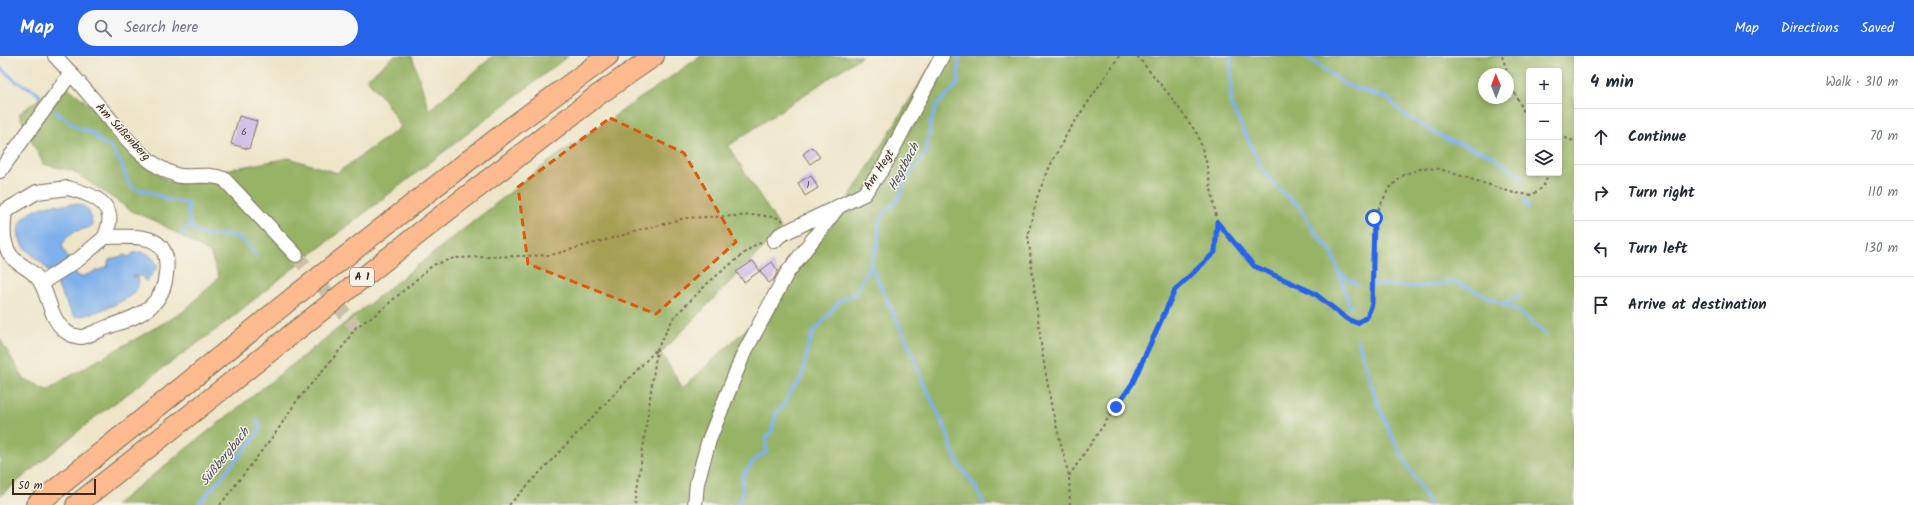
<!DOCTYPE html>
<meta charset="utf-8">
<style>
body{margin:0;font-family:Kalam,sans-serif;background:#f6f6f7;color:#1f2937}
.controls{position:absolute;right:12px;top:12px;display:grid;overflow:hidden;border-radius:4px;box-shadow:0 2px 6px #0003}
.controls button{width:36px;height:36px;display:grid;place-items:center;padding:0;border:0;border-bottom:1px solid #e0e1e3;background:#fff;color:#1f2937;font:20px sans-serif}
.compass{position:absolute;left:1478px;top:12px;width:36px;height:36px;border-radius:50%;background:#fff;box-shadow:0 2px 6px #0003;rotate:359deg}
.scale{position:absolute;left:12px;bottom:10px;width:84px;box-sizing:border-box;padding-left:4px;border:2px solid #3b2a1e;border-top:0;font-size:11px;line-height:14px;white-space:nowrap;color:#3b2a1e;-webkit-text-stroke:3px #f7f3e8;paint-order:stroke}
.stop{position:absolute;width:12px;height:12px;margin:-9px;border:3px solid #2563eb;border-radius:50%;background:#fff}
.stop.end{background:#2563eb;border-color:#fff;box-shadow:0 1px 4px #0008}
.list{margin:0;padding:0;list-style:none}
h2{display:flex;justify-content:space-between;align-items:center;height:52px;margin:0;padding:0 16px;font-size:17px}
h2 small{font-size:13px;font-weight:400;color:#747a83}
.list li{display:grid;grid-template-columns:26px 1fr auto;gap:12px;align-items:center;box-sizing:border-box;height:56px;padding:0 16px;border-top:1px solid #e0e1e3}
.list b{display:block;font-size:15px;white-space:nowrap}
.list em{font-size:13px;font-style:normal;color:#747a83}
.icon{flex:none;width:22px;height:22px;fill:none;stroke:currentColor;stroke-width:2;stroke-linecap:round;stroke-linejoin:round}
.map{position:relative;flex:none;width:1574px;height:449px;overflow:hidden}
header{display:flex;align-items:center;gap:24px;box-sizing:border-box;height:56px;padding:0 20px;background:#2563eb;color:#fff}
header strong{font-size:19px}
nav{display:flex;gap:22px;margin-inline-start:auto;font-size:14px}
.search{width:280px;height:36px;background:#f6f6f7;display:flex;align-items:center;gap:10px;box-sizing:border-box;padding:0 14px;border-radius:22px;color:#747a83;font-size:15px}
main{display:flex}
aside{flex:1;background:#fff}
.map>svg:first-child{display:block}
.forest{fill:#96b366;stroke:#686e42;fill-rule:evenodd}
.water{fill:#7eb0eb;stroke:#5c6d84}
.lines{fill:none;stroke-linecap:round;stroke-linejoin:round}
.stream{stroke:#7eb0eb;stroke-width:3.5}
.building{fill:#c8b4e9}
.minor-tunnel{stroke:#cac0a7;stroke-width:14;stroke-dasharray:14 7;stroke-linecap:butt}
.minor-casing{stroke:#7a6b5a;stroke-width:16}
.highway-casing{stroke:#7a6b5a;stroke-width:22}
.path{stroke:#7a6b5a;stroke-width:2;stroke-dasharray:3 3;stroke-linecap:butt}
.minor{stroke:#fff;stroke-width:14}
.highway{stroke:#fcba8e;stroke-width:20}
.route{stroke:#2563eb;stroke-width:5}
.marked{fill:#df570d;fill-opacity:0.2;stroke:#df570d;stroke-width:3;stroke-dasharray:8 5;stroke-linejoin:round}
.labels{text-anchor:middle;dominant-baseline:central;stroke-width:3;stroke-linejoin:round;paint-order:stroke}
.number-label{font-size:10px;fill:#5e4c51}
.shield{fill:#f7f3e8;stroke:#73665b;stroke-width:1}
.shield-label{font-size:11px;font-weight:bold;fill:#3b2a1e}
.street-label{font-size:12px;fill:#3b2a1e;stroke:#f7f3e8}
.water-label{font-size:13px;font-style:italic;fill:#4f525c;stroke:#f7f3e8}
</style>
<header>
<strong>Map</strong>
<div class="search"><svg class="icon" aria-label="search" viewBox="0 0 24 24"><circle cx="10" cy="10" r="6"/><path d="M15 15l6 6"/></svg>Search here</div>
<nav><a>Map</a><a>Directions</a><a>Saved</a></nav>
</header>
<main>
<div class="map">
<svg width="1574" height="449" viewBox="0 0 1574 449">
<rect width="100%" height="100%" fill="#f7f3e8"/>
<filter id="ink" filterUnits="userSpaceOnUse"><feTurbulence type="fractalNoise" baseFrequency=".025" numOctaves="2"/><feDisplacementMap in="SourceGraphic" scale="8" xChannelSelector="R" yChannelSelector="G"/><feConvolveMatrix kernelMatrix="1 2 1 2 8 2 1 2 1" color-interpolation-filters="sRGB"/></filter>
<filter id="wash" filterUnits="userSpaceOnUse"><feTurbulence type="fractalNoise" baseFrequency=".012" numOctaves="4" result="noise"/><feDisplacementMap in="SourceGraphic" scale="16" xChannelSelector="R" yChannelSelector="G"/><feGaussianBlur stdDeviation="0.9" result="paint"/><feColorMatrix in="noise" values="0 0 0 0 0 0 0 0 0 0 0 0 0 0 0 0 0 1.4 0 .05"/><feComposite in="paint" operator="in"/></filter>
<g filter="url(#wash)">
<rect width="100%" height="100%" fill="#eee5c9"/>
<g class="forest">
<path d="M 394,0 L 412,0 L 429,54 L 493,0 L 568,0 L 310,199 L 217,273 L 94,362 L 0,440 L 0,283 L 24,323 L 47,333 L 183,256 L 219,221 L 210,197 L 158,166 L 132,155 L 73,115 L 43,108 L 19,58 L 61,26 L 95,53 L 147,109 L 168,125 L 204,121 L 225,114 L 289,102 L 337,117 L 401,71 L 385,45 L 367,23 Z"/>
<path d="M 701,0 L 862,0 L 728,90 L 781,173 L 661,297 L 683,332 L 757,263 L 832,169 L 937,0 L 1574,0 L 1574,449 L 115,449 L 551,104 ZM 1529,15 L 1559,15 L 1559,117 L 1529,117 ZM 1484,18 L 1508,18 L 1508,42 L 1484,42 Z"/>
</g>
<path class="water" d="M 57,148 L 58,150 C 79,146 91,146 92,170 C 78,177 69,172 62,190 L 76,218 L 81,221 L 107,211 L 109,204 L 124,199 L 129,201 L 133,197 C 147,194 151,199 158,210 L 148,224 L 145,225 L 142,220 L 133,220 L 137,221 L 139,226 C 138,228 137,233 136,235 C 127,246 89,260 75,261 C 64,246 58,227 47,213 C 39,203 27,197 21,186 C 9,163 40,149 57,148 Z"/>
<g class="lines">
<g class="stream">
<path d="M 1231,0 L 1231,49 L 1261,110 L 1276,131 L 1299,150 L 1313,174 L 1332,196 L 1350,251"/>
<path d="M 1305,0 L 1346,29 L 1387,42 L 1406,60 L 1444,82 L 1491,99 L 1521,121 L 1523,124"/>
<path d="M 0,12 L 17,26 L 34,34 L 40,40"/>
<path d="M 55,56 L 79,72 L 93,77 L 101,86 L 110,90 L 121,107 L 128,126 L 133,132 L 150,136 L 166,143 L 188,147 C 188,153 188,160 190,166 C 195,188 227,173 241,183 C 246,187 251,194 256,199"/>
<path d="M 1525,144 L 1528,152"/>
<path d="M 180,179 L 190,168"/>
<path d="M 870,209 L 911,294 L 923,326 L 946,374 L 953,396 L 960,410 L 975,430 L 984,448"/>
<path d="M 1341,218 L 1357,228"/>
<path d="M 1372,228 L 1417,231 L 1456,226 L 1518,255 L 1546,278"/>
<path d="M 1502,248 L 1513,244 L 1520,238"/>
<path d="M 1358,284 L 1376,344 L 1394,385 L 1430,449"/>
<path d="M 198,449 L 257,379 L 260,371 L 257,364"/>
<path d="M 736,449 L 743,439 L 742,421 L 755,403 L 767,396 L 766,383 L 772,374 L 776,357 L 785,347 L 792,334 L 802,321 L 809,287 L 813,277 L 839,246 L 856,237 L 870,209 L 878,188 L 879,167 L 885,156 L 897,145 L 909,119 L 926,96 L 931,65 L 937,49 L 958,28 L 959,0"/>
</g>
</g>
<g id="blocks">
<g class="building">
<path d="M 239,60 L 257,65 L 249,93 L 231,88 Z"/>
<path d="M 812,91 L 820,101 L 810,108 L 803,98 Z"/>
<path d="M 811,119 L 818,132 L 805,140 L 798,127 Z"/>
<path d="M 753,205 L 760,215 L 744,226 L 736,216 Z"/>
<path d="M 772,206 L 778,215 L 774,223 L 769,227 L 760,215 Z"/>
</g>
</g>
</g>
<g filter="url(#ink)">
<use href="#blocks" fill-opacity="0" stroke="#7a6b5a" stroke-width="1"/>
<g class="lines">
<path class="minor-tunnel" d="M 296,199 L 356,271"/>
<defs>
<g id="minor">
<path d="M 55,0 C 72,18 87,36 103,55 C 124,79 144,108 176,119 C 189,123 206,116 224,123 L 296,199"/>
<path d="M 0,115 L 71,17"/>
<path d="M 68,132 C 82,136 106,142 109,159 C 111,166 107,174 105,181 C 135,181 172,175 166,218 C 165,230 161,241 151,250 C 139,261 123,265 108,271 C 99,274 91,279 82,281 C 78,281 71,279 68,277 C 50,265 50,242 40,225 C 33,214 24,212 15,204 C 1,192 3,171 5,155 L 37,136 Z"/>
<path d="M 774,185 L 780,179 L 864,138 L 883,112 L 942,0"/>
<path d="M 41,227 L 79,203 L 105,181"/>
<path d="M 695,449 L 697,427 L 709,384 L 743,299 L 787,217 L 838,151"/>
</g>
<g id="highway">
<path d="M 36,449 L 296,239 L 513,70 L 608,0"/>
<path d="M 76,449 L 446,156 L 598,39 L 654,0"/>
</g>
</defs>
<use href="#minor" class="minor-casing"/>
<use href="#highway" class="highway-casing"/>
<g class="path">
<path d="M 1137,0 L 1171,41 L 1198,79 L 1206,105 L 1217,166 L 1254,210 L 1314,237 L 1347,263 L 1357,267 L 1367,261 L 1372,248 L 1374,162 L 1389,132 L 1405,118 L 1423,112 L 1440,113 L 1514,137 L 1532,139 L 1543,131 L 1549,117"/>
<path d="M 1502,0 L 1508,18"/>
<path d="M 1508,20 L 1511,29 L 1529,66"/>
<path d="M 1559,80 L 1574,85"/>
<path d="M 1069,420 L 1132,327 L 1175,234 L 1215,196 L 1217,167"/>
<path d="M 220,449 L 277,375 L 296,346 L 345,288 L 356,271 L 379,256 L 433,209 L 454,202 L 551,199 L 685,162 L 758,159 L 779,162 L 783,165"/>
<path d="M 509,449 L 657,293"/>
<path d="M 635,449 L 657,293 L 674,261 L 710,225 L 753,190 L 762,186"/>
<path d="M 1070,449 L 1069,420 L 1052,353 L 1042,296 L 1028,179 L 1038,138 L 1051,108 L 1068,76 L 1119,0"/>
</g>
<use href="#minor" class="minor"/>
<use href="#highway" class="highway"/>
</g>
</g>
<g class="lines" filter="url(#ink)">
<path class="route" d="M 1116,351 L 1132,328 L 1175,234 L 1215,196 L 1217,166 L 1254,210 L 1314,237 L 1347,263 L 1357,267 L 1367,261 L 1372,248 L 1374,162"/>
</g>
<path class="marked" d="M 610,62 L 684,97 L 736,186 L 656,258 L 528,208 L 518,131 Z"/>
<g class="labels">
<g class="number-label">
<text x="244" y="76">6</text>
<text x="808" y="129">1</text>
</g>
<rect class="shield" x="350" y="212" width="24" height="18" rx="3"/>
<g class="shield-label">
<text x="362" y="221">A 1</text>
</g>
<g class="street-label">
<text transform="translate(123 76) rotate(47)">Am Süßenberg</text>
<text transform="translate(879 114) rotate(-57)">Am Hegt</text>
</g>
<g class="water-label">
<text transform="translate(904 111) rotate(-62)">Hegtbach</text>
<text transform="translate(225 401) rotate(-51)">Süßbergbach</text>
</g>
</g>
</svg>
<div class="controls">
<button>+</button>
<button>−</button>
<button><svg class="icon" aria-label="layers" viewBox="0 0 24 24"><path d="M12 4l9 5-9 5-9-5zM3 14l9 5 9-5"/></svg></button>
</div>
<svg class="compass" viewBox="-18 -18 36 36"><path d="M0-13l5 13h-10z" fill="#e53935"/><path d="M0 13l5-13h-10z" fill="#747a83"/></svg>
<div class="scale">50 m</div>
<div class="stop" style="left:1374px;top:162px"></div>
<div class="stop end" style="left:1116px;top:351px"></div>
</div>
<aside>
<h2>4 min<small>Walk · 310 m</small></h2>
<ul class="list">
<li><svg class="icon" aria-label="ahead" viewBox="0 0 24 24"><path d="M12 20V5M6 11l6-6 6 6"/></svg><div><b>Continue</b></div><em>70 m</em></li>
<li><svg class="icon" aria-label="right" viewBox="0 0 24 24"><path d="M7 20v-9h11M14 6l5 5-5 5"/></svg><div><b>Turn right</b></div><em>110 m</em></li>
<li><svg class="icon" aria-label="left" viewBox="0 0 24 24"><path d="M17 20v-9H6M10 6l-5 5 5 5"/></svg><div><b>Turn left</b></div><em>130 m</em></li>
<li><svg class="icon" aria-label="arrive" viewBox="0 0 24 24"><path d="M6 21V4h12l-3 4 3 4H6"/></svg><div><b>Arrive at destination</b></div></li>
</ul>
</aside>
</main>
